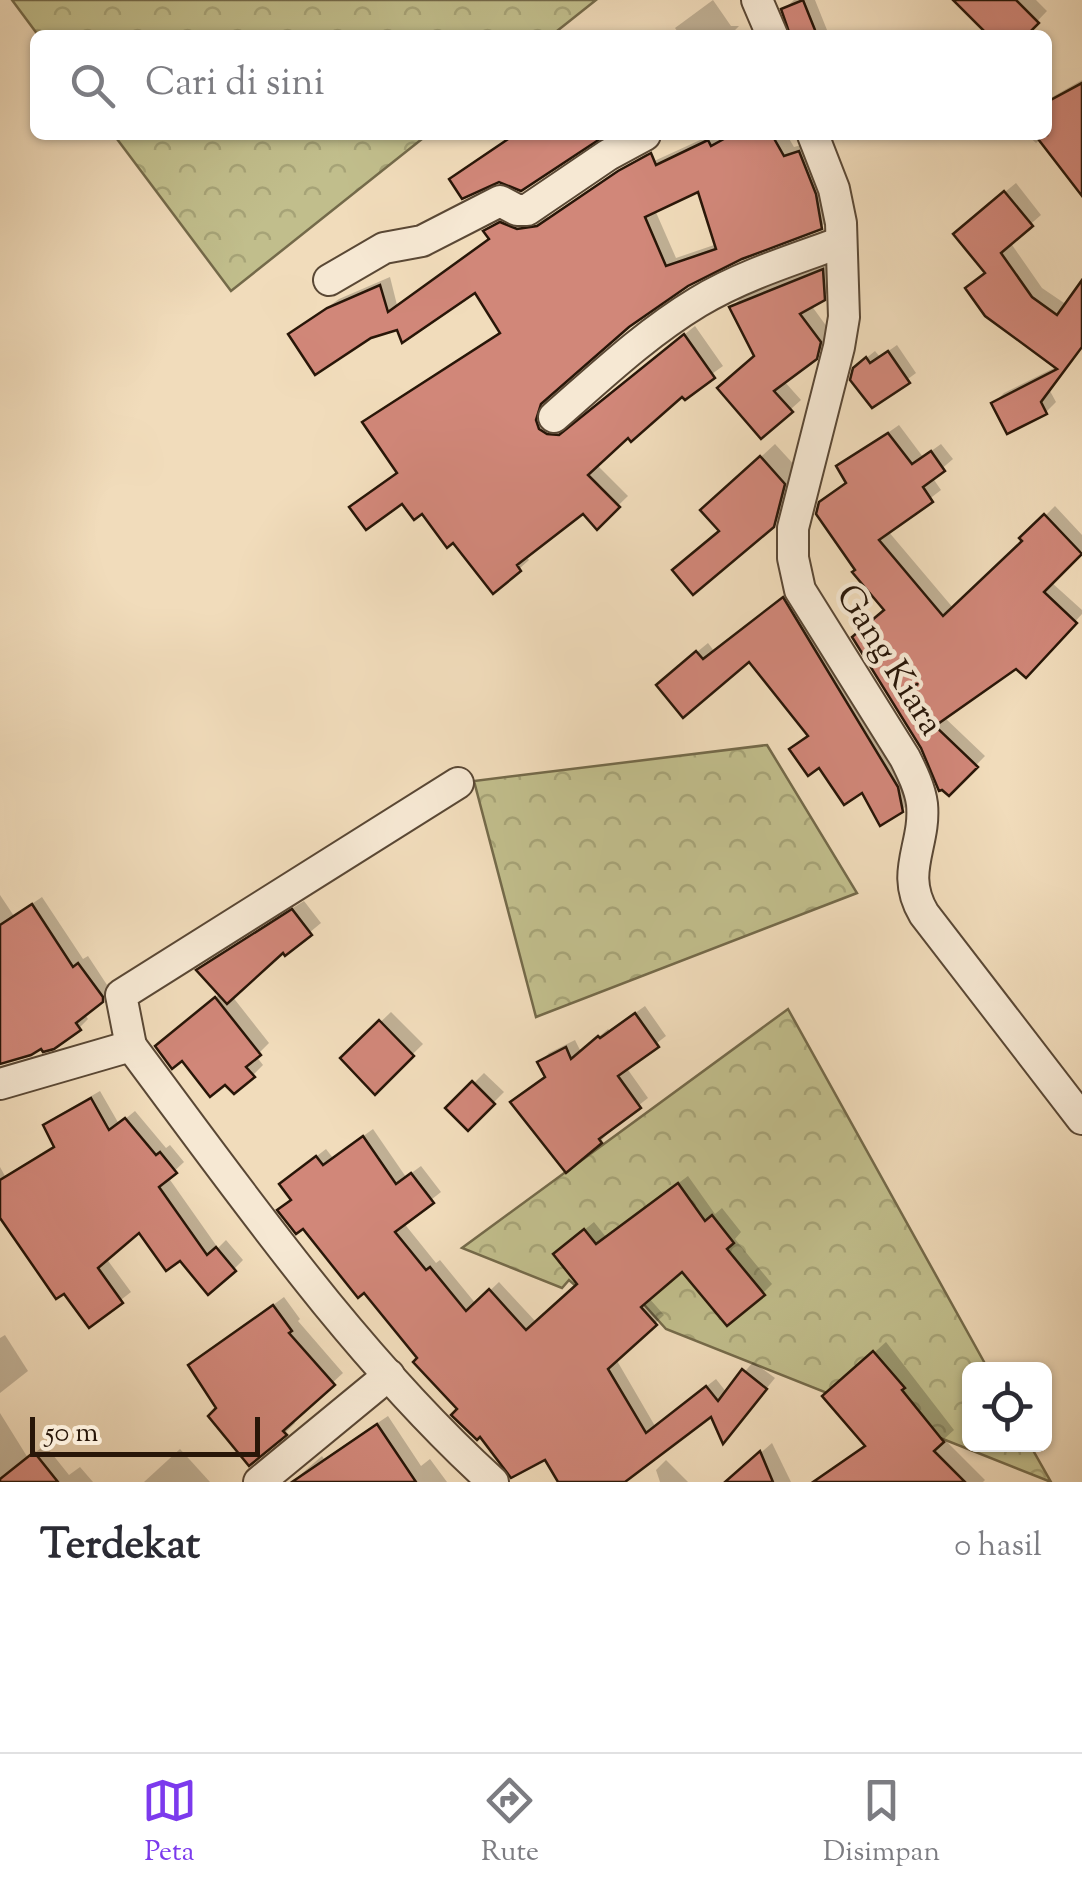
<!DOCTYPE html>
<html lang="id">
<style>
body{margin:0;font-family:"Sorts Mill Goudy",serif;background:#f2f2f3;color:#2b2b33}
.controls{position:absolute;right:30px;bottom:30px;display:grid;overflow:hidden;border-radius:15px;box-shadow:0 2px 8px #0004}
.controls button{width:90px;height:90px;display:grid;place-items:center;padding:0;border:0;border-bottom:2px solid #e1e1e2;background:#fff;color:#2b2b33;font:50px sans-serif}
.scale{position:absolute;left:30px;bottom:25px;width:230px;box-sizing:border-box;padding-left:10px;border:5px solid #281608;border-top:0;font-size:28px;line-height:35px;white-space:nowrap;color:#281608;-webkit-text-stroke:8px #f6e8d3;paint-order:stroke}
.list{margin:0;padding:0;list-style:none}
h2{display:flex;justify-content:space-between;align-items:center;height:130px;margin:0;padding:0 40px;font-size:42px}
h2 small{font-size:32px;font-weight:400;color:#7c7c81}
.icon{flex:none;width:55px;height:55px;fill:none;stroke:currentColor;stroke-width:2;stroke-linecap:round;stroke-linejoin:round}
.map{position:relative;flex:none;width:1082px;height:1482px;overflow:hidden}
.search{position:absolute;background:#fff;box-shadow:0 2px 8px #0004;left:30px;right:30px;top:30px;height:110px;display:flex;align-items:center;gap:25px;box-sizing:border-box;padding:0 35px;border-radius:15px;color:#7c7c81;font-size:38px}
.sheet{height:270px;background:#fff}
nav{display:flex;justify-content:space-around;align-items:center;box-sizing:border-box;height:140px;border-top:2px solid #e1e1e2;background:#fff;font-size:28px;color:#7c7c81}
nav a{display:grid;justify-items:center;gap:5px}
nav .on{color:#7c3aed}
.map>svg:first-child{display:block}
.forest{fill:url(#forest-crowns);stroke:#746a4a;stroke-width:2.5}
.shadow{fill:#0003;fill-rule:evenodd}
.building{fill:#d18779;stroke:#281608;stroke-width:2.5;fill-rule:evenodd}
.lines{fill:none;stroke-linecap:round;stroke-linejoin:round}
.street-casing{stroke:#5a4835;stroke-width:34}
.street{stroke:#f6e8d3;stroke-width:30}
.labels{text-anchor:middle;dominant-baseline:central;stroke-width:9;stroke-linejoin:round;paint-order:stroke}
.street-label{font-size:35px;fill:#281608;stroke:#f6e8d3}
</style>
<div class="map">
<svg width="1082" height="1482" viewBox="0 0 1082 1482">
<defs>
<pattern id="forest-crowns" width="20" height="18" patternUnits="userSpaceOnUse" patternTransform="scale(2.5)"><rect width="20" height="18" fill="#c1be8c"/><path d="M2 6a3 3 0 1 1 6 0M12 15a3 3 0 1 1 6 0" fill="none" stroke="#a6a377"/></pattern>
</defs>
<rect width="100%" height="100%" fill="#f1dcbb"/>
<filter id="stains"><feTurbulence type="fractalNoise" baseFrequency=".002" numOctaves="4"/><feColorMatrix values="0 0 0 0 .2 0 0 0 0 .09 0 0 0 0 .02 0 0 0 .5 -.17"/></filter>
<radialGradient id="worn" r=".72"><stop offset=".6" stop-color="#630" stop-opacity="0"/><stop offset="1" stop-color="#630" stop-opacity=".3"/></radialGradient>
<g class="forest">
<path d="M 12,0 L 596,0 L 552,35 L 38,35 Z"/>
<path d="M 114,135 L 427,135 L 231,291 Z"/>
<path d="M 767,745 L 857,893 L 536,1017 L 474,781 Z"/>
<path d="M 788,1009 L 988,1369 L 970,1370 L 970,1444 L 1030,1445 L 1051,1482 L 666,1329 L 622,1280 L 591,1299 L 569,1280 L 562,1288 L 462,1248 Z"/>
</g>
<g class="shadow">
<path d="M 713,0 L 731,26 L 739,26 L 730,35 L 680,35 L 675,28 Z"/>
<path d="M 815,0 L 829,35 L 792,35 L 784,9 L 794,0 Z"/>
<path d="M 957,0 L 1036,0 L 1047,11 L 1024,35 L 986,35 L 988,32 Z"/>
<path d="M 1082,80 L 1082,186 L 1041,139 L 1036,143 L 1027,135 L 1047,135 L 1047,100 Z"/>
<path d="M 711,135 L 719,135 L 721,139 L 728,135 L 787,135 L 794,147 L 809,143 L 831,217 L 821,227 L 741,257 L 687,284 L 628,325 L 549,393 L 544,409 L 557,426 L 571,426 L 695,326 L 723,366 L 628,434 L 596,464 L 628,496 L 597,526 L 583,511 L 525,555 L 529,560 L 519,569 L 453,540 L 423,510 L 403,501 L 362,498 L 399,472 L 365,422 L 375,413 L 502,331 L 476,289 L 398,327 L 291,334 L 339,299 L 390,277 L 397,305 L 491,237 L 487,231 L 496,222 L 511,214 L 528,220 L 549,217 L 647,153 L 652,162 ZM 699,188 L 717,244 L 676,258 L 655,210 Z"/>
<path d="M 1016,183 L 1041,215 L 1010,242 L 1042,288 L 1067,305 L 1082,284 L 1082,347 L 1050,391 L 1056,402 L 1046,412 L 994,403 L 1004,393 L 1058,366 L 968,288 L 987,272 L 966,224 Z"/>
<path d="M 832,260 L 834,288 L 811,305 L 830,331 L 826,346 L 784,381 L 801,400 L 761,436 L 757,355 L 732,307 L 742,297 Z"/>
<path d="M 897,345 L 916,373 L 873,405 L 864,360 L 875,351 L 880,357 Z"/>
<path d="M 899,425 L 923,457 L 941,444 L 953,459 L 932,477 L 941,490 L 888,531 L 954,609 L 1025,541 L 1023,538 L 1055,506 L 1082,535 L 1082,551 L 1051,582 L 1082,610 L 1082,614 L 1026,675 L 1016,666 L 944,717 L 985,756 L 949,793 L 886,610 L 858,570 L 821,503 L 848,481 L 839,467 Z"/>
<path d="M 775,444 L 798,469 L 788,510 L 773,525 L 721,530 L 717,497 Z"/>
<path d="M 794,589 L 912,800 L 902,810 L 793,749 L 810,734 L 750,658 L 669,675 L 708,643 L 714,651 Z"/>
<path d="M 0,895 L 14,916 L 42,897 L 83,959 L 88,956 L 111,991 L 84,1013 L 88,1019 L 79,1028 L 0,1062 Z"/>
<path d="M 304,901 L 321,923 L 286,952 L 283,949 L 232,996 L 269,1043 L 256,1056 L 263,1065 L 253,1075 L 168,1037 L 221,993 L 199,970 L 209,960 Z"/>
<path d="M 645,1006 L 666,1036 L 626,1067 L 648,1098 L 607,1130 L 609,1132 L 601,1141 L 567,1169 L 547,1076 L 540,1062 L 549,1053 L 575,1040 L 581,1052 L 608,1029 L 610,1031 Z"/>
<path d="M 391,1012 L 423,1044 L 375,1091 L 343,1058 Z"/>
<path d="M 484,1073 L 504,1092 L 468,1128 L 449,1108 Z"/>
<path d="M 100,1091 L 119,1124 L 135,1111 L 166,1148 L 170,1145 L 184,1162 L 168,1177 L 218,1248 L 226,1240 L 243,1260 L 234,1269 L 180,1257 L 140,1230 L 106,1258 L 131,1292 L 89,1325 L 4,1219 L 0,1221 L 0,1167 L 5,1176 L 56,1144 L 46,1126 L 55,1117 Z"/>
<path d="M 373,1129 L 406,1177 L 421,1166 L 441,1192 L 403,1222 L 436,1263 L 440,1260 L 476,1304 L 499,1282 L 536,1322 L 580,1283 L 565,1246 L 594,1222 L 606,1237 L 688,1176 L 715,1214 L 722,1208 L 741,1232 L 735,1239 L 772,1284 L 763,1293 L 682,1268 L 648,1297 L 664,1315 L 616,1359 L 655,1426 L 716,1379 L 727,1393 L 753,1362 L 775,1378 L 731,1432 L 712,1413 L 620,1482 L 561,1482 L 545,1457 L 460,1408 L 293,1199 L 291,1176 L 326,1149 L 333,1158 Z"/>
<path d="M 284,1297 L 300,1319 L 298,1321 L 343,1373 L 292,1420 L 295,1423 L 285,1433 L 191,1365 Z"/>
<path d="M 5,1335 L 28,1371 L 0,1393 L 0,1338 Z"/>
<path d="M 886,1342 L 954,1430 L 944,1439 L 985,1480 L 983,1482 L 812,1482 L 867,1444 L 837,1386 Z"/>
<path d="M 0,1413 L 28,1458 L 45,1445 L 69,1475 L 80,1467 L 93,1482 L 0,1482 Z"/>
<path d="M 388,1416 L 421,1466 L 430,1459 L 447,1482 L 292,1482 L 322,1456 L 324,1459 Z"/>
<path d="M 772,1443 L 791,1482 L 727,1482 Z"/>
<path d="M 180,1449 L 210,1482 L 144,1482 Z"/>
<path d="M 666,1460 L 688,1482 L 660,1482 L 656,1470 Z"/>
</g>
<g class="building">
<path d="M 803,0 L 817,35 L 790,35 L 781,9 Z"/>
<path d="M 953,0 L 1016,0 L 1039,23 L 1027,35 L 988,35 Z"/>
<path d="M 1082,83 L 1082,196 L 1035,135 L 1047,135 L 1047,102 Z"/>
<path d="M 514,135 L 606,135 L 521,191 L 499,182 L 462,199 L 449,179 Z"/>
<path d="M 731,135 L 772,135 L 784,156 L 799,151 L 816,194 L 822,229 L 742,259 L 688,286 L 629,327 L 541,404 L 536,420 L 539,429 L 547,434 L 559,435 L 684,334 L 715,378 L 685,400 L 682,397 L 631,442 L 628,438 L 588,475 L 620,507 L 597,530 L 583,514 L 517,565 L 521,571 L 493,594 L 453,543 L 447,548 L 422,514 L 414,520 L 402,504 L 366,530 L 349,507 L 397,473 L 362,422 L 500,333 L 475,293 L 402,343 L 397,330 L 371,338 L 315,375 L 288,334 L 327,308 L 380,285 L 388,312 L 489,239 L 483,231 L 500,222 L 517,229 L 537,226 L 618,171 L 651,153 L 656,165 L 708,140 L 711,146 ZM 698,192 L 716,249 L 666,266 L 645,217 Z"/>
<path d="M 1004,191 L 1033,226 L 1001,253 L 1032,297 L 1057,315 L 1082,280 L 1082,347 L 1041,402 L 1047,414 L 1007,434 L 991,403 L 1057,369 L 985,316 L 965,288 L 985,273 L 953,234 Z"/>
<path d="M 823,269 L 825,300 L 800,314 L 821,342 L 817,359 L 774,391 L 793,412 L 761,439 L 717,388 L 754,356 L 729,307 Z"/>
<path d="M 888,351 L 910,383 L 872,408 L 850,380 L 853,368 L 866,357 L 870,363 Z"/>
<path d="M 888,433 L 912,464 L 931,451 L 945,471 L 923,487 L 933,502 L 879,540 L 943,616 L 1022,541 L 1019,538 L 1044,514 L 1082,554 L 1044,592 L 1077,623 L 1026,678 L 1016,669 L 935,726 L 978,767 L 949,796 L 942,790 L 939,791 L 921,748 L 852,637 L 884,610 L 852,572 L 855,570 L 816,514 L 819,502 L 846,483 L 836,466 Z"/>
<path d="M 760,456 L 785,484 L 774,527 L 693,595 L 672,570 L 719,531 L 700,510 Z"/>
<path d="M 783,597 L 898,787 L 903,812 L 880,826 L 862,793 L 844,805 L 819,768 L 808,776 L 789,749 L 808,736 L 749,662 L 683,718 L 656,685 L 696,651 L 703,659 Z"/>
<path d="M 32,904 L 73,967 L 78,963 L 103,997 L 103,1002 L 76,1023 L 81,1030 L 54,1049 L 43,1052 L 41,1049 L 31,1055 L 0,1064 L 0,925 Z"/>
<path d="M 292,909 L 312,935 L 285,956 L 283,953 L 227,1004 L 196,970 Z"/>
<path d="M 215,997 L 261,1055 L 246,1067 L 255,1077 L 234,1094 L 225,1085 L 210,1097 L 182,1061 L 172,1069 L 155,1046 Z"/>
<path d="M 635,1013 L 659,1047 L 618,1076 L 641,1108 L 599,1139 L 602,1143 L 566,1173 L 510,1102 L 545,1077 L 537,1062 L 566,1047 L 571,1059 L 598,1036 L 600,1038 Z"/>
<path d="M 379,1020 L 414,1056 L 375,1095 L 340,1058 Z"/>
<path d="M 472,1081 L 495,1104 L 468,1131 L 445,1108 Z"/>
<path d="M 91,1098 L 109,1130 L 125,1118 L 156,1155 L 160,1152 L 177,1173 L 159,1187 L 207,1255 L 216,1247 L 236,1271 L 208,1295 L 180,1261 L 166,1271 L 139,1233 L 98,1268 L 123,1303 L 89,1328 L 64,1294 L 56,1299 L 0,1218 L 0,1180 L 54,1147 L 43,1125 Z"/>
<path d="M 363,1136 L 396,1184 L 411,1173 L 434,1203 L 395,1232 L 426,1270 L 430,1267 L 466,1311 L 489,1289 L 526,1330 L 577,1284 L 553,1254 L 584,1229 L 596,1244 L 678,1183 L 705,1221 L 712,1215 L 734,1243 L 727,1249 L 765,1295 L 727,1326 L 682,1272 L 641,1307 L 657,1325 L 608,1369 L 646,1433 L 706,1386 L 718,1401 L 742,1369 L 767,1389 L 723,1444 L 711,1417 L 625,1482 L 558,1482 L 545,1460 L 511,1478 L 480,1437 L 477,1440 L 451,1415 L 457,1409 L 413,1362 L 417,1358 L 364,1293 L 358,1298 L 303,1229 L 296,1234 L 277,1210 L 291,1200 L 279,1184 L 316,1156 L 323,1165 Z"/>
<path d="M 273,1305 L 292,1331 L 289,1333 L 335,1385 L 283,1431 L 287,1435 L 249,1466 L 208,1416 L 216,1408 L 188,1365 Z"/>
<path d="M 873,1351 L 905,1388 L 902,1390 L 944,1442 L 934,1451 L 965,1482 L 813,1482 L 865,1446 L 822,1396 Z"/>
<path d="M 377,1424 L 416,1482 L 292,1482 Z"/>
<path d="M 760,1451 L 773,1482 L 725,1482 Z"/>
<path d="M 34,1452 L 58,1482 L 0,1482 L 0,1479 Z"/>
</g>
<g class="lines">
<defs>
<g id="street">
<path d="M 757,0 L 772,35"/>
<path d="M 813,135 L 834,189 L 841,223 L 844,317 L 839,347 L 793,528 L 793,558 L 800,590 L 905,758 C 912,772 920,788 922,804 C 926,846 899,872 924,914 L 1082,1119"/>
<path d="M 329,280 L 384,248 L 422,241 L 500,201 L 517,210 L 527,210 L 608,155 L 645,135"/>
<path d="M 554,417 C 600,377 645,334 698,302 C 741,276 792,260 839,243"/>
<path d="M 131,1046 L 121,995 L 458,783"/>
<path d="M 0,1084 L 131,1046 C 244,1197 354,1355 493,1482"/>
<path d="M 259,1482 L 389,1375"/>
</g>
</defs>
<use href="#street" class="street-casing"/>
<use href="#street" class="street"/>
</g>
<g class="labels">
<g class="street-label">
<text transform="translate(888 661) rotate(58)">Gang Kiara</text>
</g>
</g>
<rect width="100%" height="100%" filter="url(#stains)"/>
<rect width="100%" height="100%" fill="url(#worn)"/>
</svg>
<div class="controls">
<button><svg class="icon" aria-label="locate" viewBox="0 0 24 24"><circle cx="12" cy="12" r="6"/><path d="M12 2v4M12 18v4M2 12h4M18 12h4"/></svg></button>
</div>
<div class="scale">50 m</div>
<div class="search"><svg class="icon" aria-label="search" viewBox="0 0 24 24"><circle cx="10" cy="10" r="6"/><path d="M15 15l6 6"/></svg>Cari di sini</div>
</div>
<section class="sheet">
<h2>Terdekat<small>0 hasil</small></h2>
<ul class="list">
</ul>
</section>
<nav>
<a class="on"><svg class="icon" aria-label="map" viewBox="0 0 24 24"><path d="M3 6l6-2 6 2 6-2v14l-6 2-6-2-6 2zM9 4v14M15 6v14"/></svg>Peta</a>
<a><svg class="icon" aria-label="directions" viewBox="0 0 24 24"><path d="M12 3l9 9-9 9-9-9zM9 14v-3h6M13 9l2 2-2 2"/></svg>Rute</a>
<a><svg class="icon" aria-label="saved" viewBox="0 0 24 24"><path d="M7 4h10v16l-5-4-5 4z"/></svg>Disimpan</a>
</nav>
